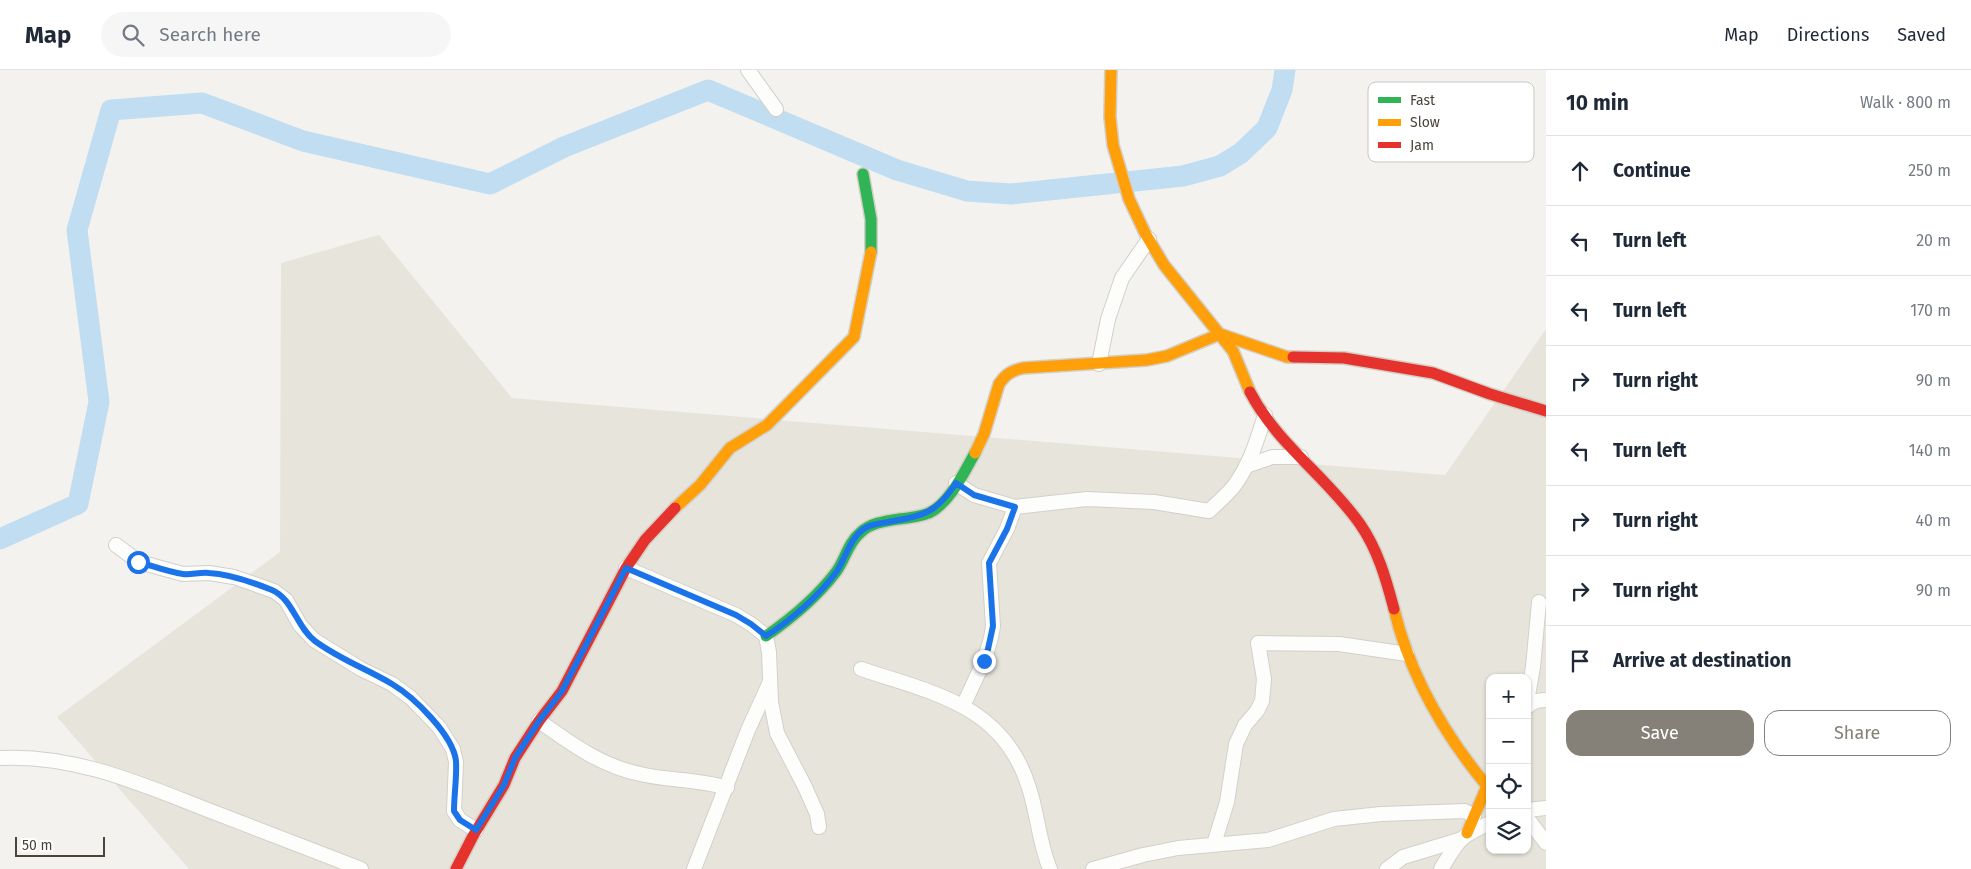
<!DOCTYPE html>
<meta charset="utf-8">
<style>
body{margin:0;font-family:"Fira Sans",sans-serif;background:#f6f6f7;color:#1f2937}
.controls{position:absolute;right:15px;bottom:15px;display:grid;overflow:hidden;border-radius:10px;box-shadow:0 1px 4px #0004}
.controls button{width:45px;height:45px;display:grid;place-items:center;padding:0;border:0;border-bottom:1px solid #e0e1e3;background:#fff;color:#1f2937;font:25px sans-serif}
.scale{position:absolute;left:15px;bottom:12px;width:90px;box-sizing:border-box;padding-left:5px;border:2px solid #4b4439;border-top:0;font-size:14px;line-height:18px;white-space:nowrap;color:#4b4439;-webkit-text-stroke:4px #fff;paint-order:stroke}
.stop{position:absolute;width:15px;height:15px;margin:-11px;border:4px solid #1a73e8;border-radius:50%;background:#fff}
.stop.end{background:#1a73e8;border-color:#fff;box-shadow:0 1px 5px #0008}
.list{margin:0;padding:0;list-style:none}
h2{display:flex;justify-content:space-between;align-items:center;height:65px;margin:0;padding:0 20px;font-size:21px}
h2 small{font-size:16px;font-weight:400;color:#747a83}
.list li{display:grid;grid-template-columns:32px 1fr auto;gap:15px;align-items:center;box-sizing:border-box;height:70px;padding:0 20px;border-top:1px solid #e0e1e3}
.list b{display:block;font-size:19px;white-space:nowrap}
.list em{font-size:16px;font-style:normal;color:#747a83}
.actions{display:flex;gap:10px;padding:15px 20px}
.actions a{flex:1;padding:11px 0;border:1px solid #868178;border-radius:15px;text-align:center;font-size:18px;color:#868178}
.actions .main{background:#868178;color:#fff}
.icon{flex:none;width:28px;height:28px;fill:none;stroke:currentColor;stroke-width:2;stroke-linecap:round;stroke-linejoin:round}
.map{position:relative;flex:none;width:1546px;height:799px;overflow:hidden}
header{display:flex;align-items:center;gap:30px;box-sizing:border-box;height:70px;padding:0 25px;background:#fff;border-bottom:1px solid #e0e1e3}
header strong{font-size:24px}
nav{display:flex;gap:28px;margin-inline-start:auto;font-size:18px}
.search{width:350px;height:45px;background:#f6f6f7;display:flex;align-items:center;gap:12px;box-sizing:border-box;padding:0 18px;border-radius:28px;color:#747a83;font-size:19px}
main{display:flex}
aside{flex:1;background:#fff}
.map>svg:first-child{display:block}
.residential{fill:#e7e4dc;fill-rule:evenodd}
.lines{fill:none;stroke-linecap:round;stroke-linejoin:round}
.river{stroke:#c0ddf1;stroke-width:21}
.street-casing{stroke:#d2d0cb;stroke-width:16}
.fast-casing{stroke:#d3cfc5;stroke-width:14}
.slow-casing{stroke:#d3cfc5;stroke-width:14}
.jam-casing{stroke:#d3cfc5;stroke-width:14}
.street{stroke:#fdfdfc;stroke-width:14}
.fast{stroke:#30b455;stroke-width:11}
.slow{stroke:#ff9f0a;stroke-width:11}
.jam{stroke:#e5322d;stroke-width:11}
.route{stroke:#1a73e8;stroke-width:6}
.key{fill:#fff;stroke:#c9c7c4;stroke-width:1}
.key-label{font-size:14px;fill:#4b4439}
</style>
<header>
<strong>Map</strong>
<div class="search"><svg class="icon" aria-label="search" viewBox="0 0 24 24"><circle cx="10" cy="10" r="6"/><path d="M15 15l6 6"/></svg>Search here</div>
<nav><a>Map</a><a>Directions</a><a>Saved</a></nav>
</header>
<main>
<div class="map">
<svg width="1546" height="799" viewBox="0 0 1546 799">
<rect width="100%" height="100%" fill="#f4f2ee"/>
<path class="residential" d="M 379,165 L 512,328 L 1445,405 L 1546,259 L 1546,799 L 189,799 L 57,647 L 280,482 L 281,193 ZM 1490,608 L 1527,608 L 1527,780 L 1490,780 Z"/>
<g class="lines">
<path class="river" d="M 0,469 L 78,434 L 99,332 L 77,160 L 111,40 L 202,33 L 303,71 L 490,114 L 564,77 L 708,20 L 897,100 L 967,121 L 1011,124 L 1183,106 L 1220,96 L 1241,83 L 1267,58 L 1282,20 L 1285,0"/>
<defs>
<g id="street">
<path d="M 748,0 L 776,39"/>
<path d="M 1099,294 L 1108,249 L 1122,208 L 1149,169"/>
<path d="M 1246,396 L 1272,387 L 1301,387"/>
<path d="M 956,413 L 974,425 L 1015,437 L 1087,429 L 1154,432 L 1209,441 C 1217,433 1227,425 1234,416 C 1250,395 1257,370 1265,345"/>
<path d="M 116,475 L 139,492 L 183,504 L 209,503 L 234,507 L 274,521 L 286,530 L 300,555 L 314,570 L 361,599 L 392,614 L 411,628 L 439,657 L 453,679 L 456,692 L 454,741 L 460,750 L 476,760"/>
<path d="M 626,498 L 736,545 L 751,554 L 766,566 L 769,582 L 771,632 L 777,663 L 805,717 L 817,744 L 819,757"/>
<path d="M 861,599 C 933,623 1004,635 1029,718 C 1038,745 1039,773 1050,799"/>
<path d="M 1527,631 L 1533,597 L 1539,532"/>
<path d="M 963,636 L 984,591 L 991,568 L 993,556 L 989,493 L 1007,459 L 1015,437"/>
<path d="M 1527,637 C 1533,631 1538,630 1546,630"/>
<path d="M 539,651 C 570,673 601,696 640,704 C 669,711 698,709 727,718"/>
<path d="M 0,688 C 74,684 141,714 208,740 C 259,760 310,779 361,799"/>
<path d="M 1527,740 L 1546,738"/>
<path d="M 1527,748 L 1546,773"/>
<path d="M 1214,774 L 1227,732 L 1236,674 L 1245,655 L 1257,641 L 1262,631 L 1264,609 L 1258,573 L 1339,574 L 1407,584"/>
<path d="M 694,799 L 748,660 L 769,614"/>
<path d="M 1093,799 L 1143,785 L 1178,778 L 1268,770 L 1334,749 L 1381,744 L 1465,741 L 1474,746"/>
<path d="M 1387,799 L 1403,787 L 1459,770"/>
<path d="M 1441,799 C 1459,770 1458,767 1490,753"/>
</g>
<g id="fast">
<path d="M 863,104 L 871,149 L 871,182"/>
<path d="M 766,566 C 792,548 817,527 836,502 C 845,490 848,473 860,463 C 870,453 885,451 899,449 C 909,448 919,447 929,443 C 950,433 964,402 975,383"/>
</g>
<g id="slow">
<path d="M 1111,0 L 1110,47 L 1113,75 L 1129,129 L 1145,163 L 1164,195 L 1233,281 L 1250,322"/>
<path d="M 975,383 L 984,364 L 999,314 C 1006,304 1011,301 1023,298 L 1147,290 L 1167,286 L 1220,264 L 1287,287 L 1293,287"/>
<path d="M 675,438 L 700,415 L 730,378 L 767,355 L 854,267 L 871,182"/>
<path d="M 1394,539 C 1410,606 1443,663 1487,716 L 1467,763"/>
</g>
<g id="jam">
<path d="M 1293,287 L 1344,288 L 1433,303 L 1490,324 L 1546,341"/>
<path d="M 1250,322 C 1277,374 1327,407 1360,454 C 1378,480 1386,509 1394,539"/>
<path d="M 456,799 L 473,766 L 504,715 L 515,688 L 539,651 L 562,621 L 626,498 L 645,470 L 675,438"/>
</g>
</defs>
<use href="#street" class="street-casing"/>
<use href="#fast" class="fast-casing"/>
<use href="#slow" class="slow-casing"/>
<use href="#jam" class="jam-casing"/>
<use href="#street" class="street"/>
<use href="#fast" class="fast"/>
<use href="#slow" class="slow"/>
<use href="#jam" class="jam"/>
</g>
<g class="lines">
<path class="route" d="M 138,492 C 153,496 168,502 183,504 C 191,505 200,502 209,503 C 230,504 252,512 272,520 C 293,529 297,558 315,571 C 339,589 367,599 392,614 C 414,627 453,665 456,691 C 457,707 454,725 454,741 L 460,750 L 476,760 L 504,715 L 515,688 L 539,651 L 562,621 L 626,498 L 736,545 L 751,554 L 766,566 C 791,550 819,526 837,501 C 846,487 851,465 867,457 C 875,453 885,453 893,451 C 925,446 938,441 956,413 L 974,425 L 1015,437 L 1007,459 L 989,493 L 993,556 L 988,579 L 984,591"/>
</g>
<rect x="1368" y="12" width="166" height="80" rx="8" class="key"/>
<rect x="1378" y="27" width="23" height="6" fill="#30b455"/>
<rect x="1378" y="49" width="23" height="7" fill="#ff9f0a"/>
<rect x="1378" y="72" width="23" height="6" fill="#e5322d"/>
<g class="key-label">
<text x="1410" y="35">Fast</text>
<text x="1410" y="57">Slow</text>
<text x="1410" y="80">Jam</text>
</g>
</svg>
<div class="controls">
<button>+</button>
<button>−</button>
<button><svg class="icon" aria-label="locate" viewBox="0 0 24 24"><circle cx="12" cy="12" r="6"/><path d="M12 2v4M12 18v4M2 12h4M18 12h4"/></svg></button>
<button><svg class="icon" aria-label="layers" viewBox="0 0 24 24"><path d="M12 4l9 5-9 5-9-5zM3 14l9 5 9-5"/></svg></button>
</div>
<div class="scale">50 m</div>
<div class="stop" style="left:138px;top:492px"></div>
<div class="stop end" style="left:984px;top:591px"></div>
</div>
<aside>
<h2>10 min<small>Walk · 800 m</small></h2>
<ul class="list">
<li><svg class="icon" aria-label="ahead" viewBox="0 0 24 24"><path d="M12 20V5M6 11l6-6 6 6"/></svg><div><b>Continue</b></div><em>250 m</em></li>
<li><svg class="icon" aria-label="left" viewBox="0 0 24 24"><path d="M17 20v-9H6M10 6l-5 5 5 5"/></svg><div><b>Turn left</b></div><em>20 m</em></li>
<li><svg class="icon" aria-label="left" viewBox="0 0 24 24"><path d="M17 20v-9H6M10 6l-5 5 5 5"/></svg><div><b>Turn left</b></div><em>170 m</em></li>
<li><svg class="icon" aria-label="right" viewBox="0 0 24 24"><path d="M7 20v-9h11M14 6l5 5-5 5"/></svg><div><b>Turn right</b></div><em>90 m</em></li>
<li><svg class="icon" aria-label="left" viewBox="0 0 24 24"><path d="M17 20v-9H6M10 6l-5 5 5 5"/></svg><div><b>Turn left</b></div><em>140 m</em></li>
<li><svg class="icon" aria-label="right" viewBox="0 0 24 24"><path d="M7 20v-9h11M14 6l5 5-5 5"/></svg><div><b>Turn right</b></div><em>40 m</em></li>
<li><svg class="icon" aria-label="right" viewBox="0 0 24 24"><path d="M7 20v-9h11M14 6l5 5-5 5"/></svg><div><b>Turn right</b></div><em>90 m</em></li>
<li><svg class="icon" aria-label="arrive" viewBox="0 0 24 24"><path d="M6 21V4h12l-3 4 3 4H6"/></svg><div><b>Arrive at destination</b></div></li>
</ul>
<div class="actions"><a class="main">Save</a><a>Share</a></div>
</aside>
</main>
